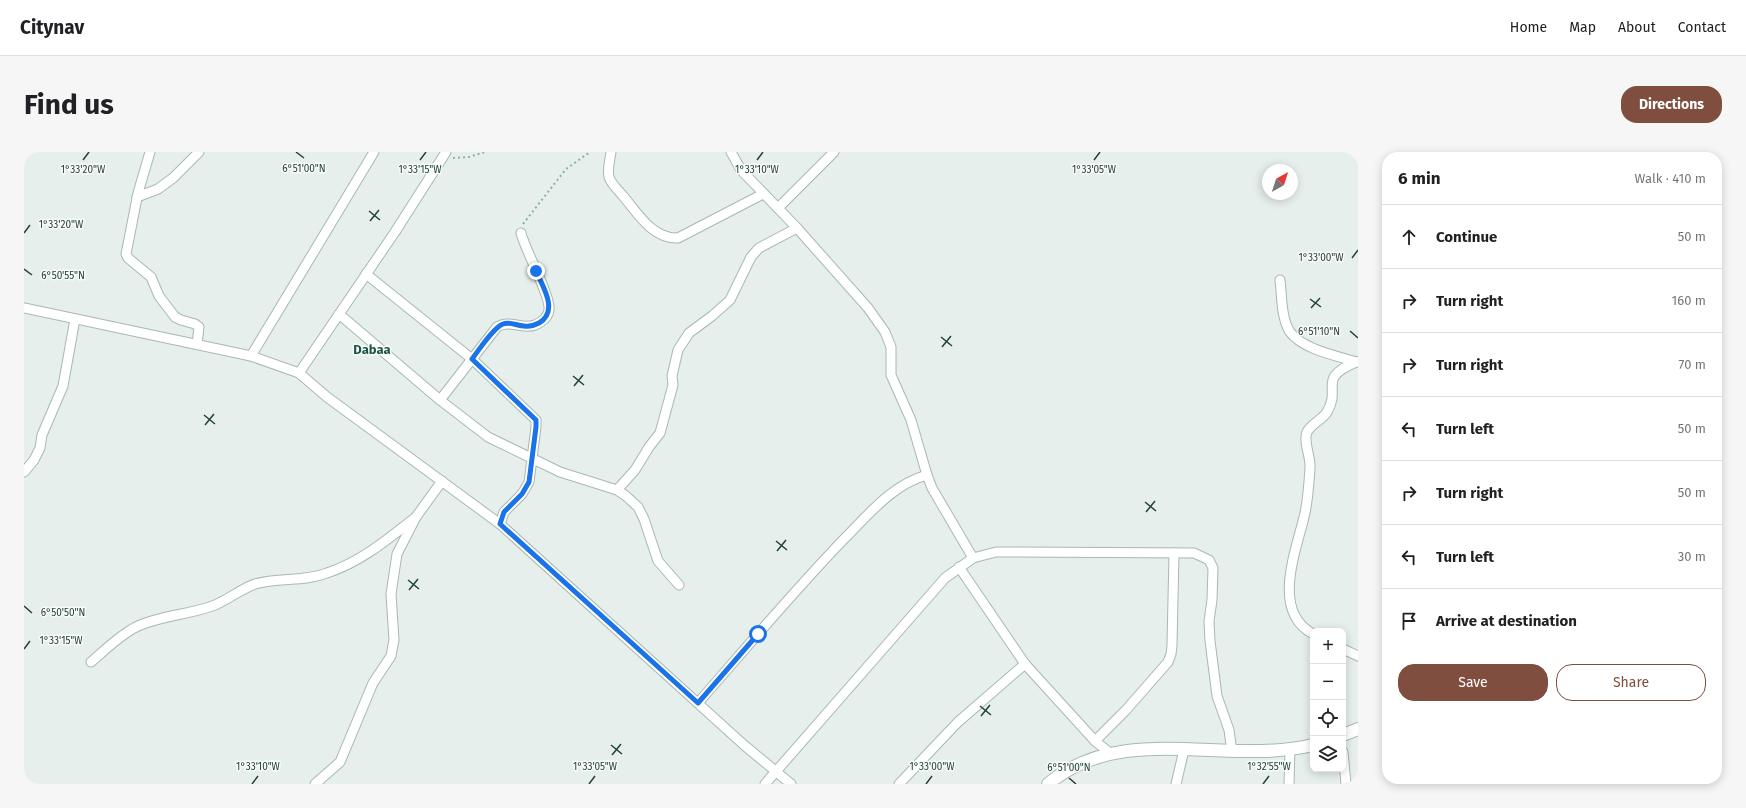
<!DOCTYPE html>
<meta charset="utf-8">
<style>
body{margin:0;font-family:"Fira Sans",sans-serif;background:#f6f6f6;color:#202124}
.controls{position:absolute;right:12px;bottom:12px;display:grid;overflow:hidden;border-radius:8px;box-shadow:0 2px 10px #0003}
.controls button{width:36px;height:36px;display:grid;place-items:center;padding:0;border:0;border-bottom:1px solid #e0e0e0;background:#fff;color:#202124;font:20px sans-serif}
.compass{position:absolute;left:1238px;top:12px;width:36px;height:36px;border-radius:50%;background:#fff;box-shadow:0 2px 10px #0003;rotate:39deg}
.stop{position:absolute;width:12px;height:12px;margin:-9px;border:3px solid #1a73e8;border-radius:50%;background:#fff}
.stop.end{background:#1a73e8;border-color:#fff;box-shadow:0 1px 4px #0008}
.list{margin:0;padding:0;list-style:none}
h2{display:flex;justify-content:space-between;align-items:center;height:52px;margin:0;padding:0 16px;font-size:17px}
h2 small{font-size:13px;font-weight:400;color:#757577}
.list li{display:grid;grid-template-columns:26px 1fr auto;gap:12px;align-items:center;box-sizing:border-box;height:64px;padding:0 16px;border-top:1px solid #e0e0e0}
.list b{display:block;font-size:15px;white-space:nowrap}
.list em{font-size:13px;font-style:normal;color:#757577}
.actions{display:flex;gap:8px;padding:12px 16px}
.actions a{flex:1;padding:9px 0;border:1px solid #7f4e3f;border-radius:16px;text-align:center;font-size:14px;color:#7f4e3f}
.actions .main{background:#7f4e3f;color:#fff}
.icon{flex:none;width:22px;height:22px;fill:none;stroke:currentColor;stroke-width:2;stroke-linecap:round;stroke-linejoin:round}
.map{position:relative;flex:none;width:1334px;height:632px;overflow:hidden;border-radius:16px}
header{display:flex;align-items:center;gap:24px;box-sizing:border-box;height:56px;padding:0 20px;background:#fff;border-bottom:1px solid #e0e0e0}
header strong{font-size:19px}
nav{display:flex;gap:22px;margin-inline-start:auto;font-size:14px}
.intro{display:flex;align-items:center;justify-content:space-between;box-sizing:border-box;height:96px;padding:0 24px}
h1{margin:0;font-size:28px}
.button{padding:10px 18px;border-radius:16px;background:#7f4e3f;color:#fff;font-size:14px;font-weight:700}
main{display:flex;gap:24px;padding:0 24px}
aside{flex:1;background:#fff;border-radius:16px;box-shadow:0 2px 10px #0003}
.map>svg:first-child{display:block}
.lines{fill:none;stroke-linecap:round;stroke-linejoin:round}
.street-casing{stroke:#a8b8b2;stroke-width:11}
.secondary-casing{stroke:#a4bbb3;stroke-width:14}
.path{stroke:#86b3a5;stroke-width:2;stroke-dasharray:2 3;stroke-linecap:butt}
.street{stroke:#fff;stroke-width:9}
.secondary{stroke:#fff;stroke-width:12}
.route{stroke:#1a73e8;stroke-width:5}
.ticks{fill:none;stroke:#24423a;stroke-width:1.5}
.labels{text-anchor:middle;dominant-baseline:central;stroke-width:3;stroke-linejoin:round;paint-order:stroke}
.quarter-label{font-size:13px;font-weight:bold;fill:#1f5548;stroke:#f7fbf9}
.ticks-label{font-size:10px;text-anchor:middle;fill:#24423a;stroke:#f7fbf9;stroke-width:3;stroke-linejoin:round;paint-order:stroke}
</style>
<header>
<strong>Citynav</strong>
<nav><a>Home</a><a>Map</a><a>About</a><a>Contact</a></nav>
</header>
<div class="intro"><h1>Find us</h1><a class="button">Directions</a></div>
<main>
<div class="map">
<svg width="1334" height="632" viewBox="0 0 1334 632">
<rect width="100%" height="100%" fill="#e6efeb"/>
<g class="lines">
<defs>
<g id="street">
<path d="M 126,0 L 114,41 L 102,102 L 104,106 L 127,125 L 135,144 L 151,165 L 157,168 L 171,172 L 175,175 L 173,192"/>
<path d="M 587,0 C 586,8 583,17 585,25 C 587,32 595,39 600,45 C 614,62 629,87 654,86 L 739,42"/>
<path d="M 707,0 L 717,18 L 773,76 L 844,156 L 861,180 L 867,195 L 867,223 L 887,268 L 903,323"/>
<path d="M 113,45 L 134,37 L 149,26 L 175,0"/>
<path d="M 754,56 L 810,0"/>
<path d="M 342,122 L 448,207 L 512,268 L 512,275 L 505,330 L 498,342 L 480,360 L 476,372"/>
<path d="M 1256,128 C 1258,144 1257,166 1266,180 C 1278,197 1313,204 1333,210"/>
<path d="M 0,156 L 227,204 L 275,221 L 303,245 L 476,372 L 720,593 L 767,632"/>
<path d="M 315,162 L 416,248 L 464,285 L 536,320 L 593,338 L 602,344 L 614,355 L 620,367 L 634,409 L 655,433"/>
<path d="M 227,204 L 350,0"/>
<path d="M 275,221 L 371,80 L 422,0"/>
<path d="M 416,248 L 473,175 C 486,167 498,178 511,173 C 518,170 524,165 525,158 C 527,144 501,98 497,81"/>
<path d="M 0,320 L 10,308 L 16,296 L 18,283 L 39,234 L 51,167"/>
<path d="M 593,338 L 611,318 L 625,295 L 636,281 L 649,233 L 648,224 L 654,198 L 665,181 L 688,164 L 706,148 L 727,105 L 735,96 L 773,76"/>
<path d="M 935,415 L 1001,512 L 1071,589 L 1086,601"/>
<path d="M 1289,482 C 1246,459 1273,397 1281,361 C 1284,347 1285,331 1286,316 C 1287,305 1279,290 1283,280 C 1287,272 1298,268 1303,260 C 1318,235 1292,227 1332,210"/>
<path d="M 1319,497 L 1334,504"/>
<path d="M 67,510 C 81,498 96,483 112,475 C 136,463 166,463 191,453 C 205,447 217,437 231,432 C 255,425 280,430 303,421 C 337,410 364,387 392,365"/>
<path d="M 674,551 C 722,496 769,440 820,387 C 844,363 869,332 903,323 L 908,336 L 949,406"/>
<path d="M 1071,589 L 1102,558 L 1144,510 L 1147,502 L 1148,493 L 1150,401"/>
<path d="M 1319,600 L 1322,632"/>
<path d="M 291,632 L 316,610 L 349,531 L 367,504 L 370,488 L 367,442 L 373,402 L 392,365 L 418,329"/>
<path d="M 741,632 L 921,426 L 949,406 L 972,400 L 1170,401 L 1185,408 L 1189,416 L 1188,448 L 1185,469 L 1186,489 L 1193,544 L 1205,578 L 1208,600"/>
<path d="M 875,632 L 934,570 L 1001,512"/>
<path d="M 1152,632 L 1160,598"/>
<path d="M 1265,632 L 1266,597"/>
</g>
<g id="secondary">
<path d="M 1319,583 L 1334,577"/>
<path d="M 1024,632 C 1098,569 1202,614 1289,593"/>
</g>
</defs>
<use href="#street" class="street-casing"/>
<use href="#secondary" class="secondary-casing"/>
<g class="path">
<path d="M 429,6 L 445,5 L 461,0"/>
<path d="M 499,72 L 542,17 L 566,0"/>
</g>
<use href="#street" class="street"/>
<use href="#secondary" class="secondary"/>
</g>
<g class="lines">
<path class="route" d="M 512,119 C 519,135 535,159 515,171 C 511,173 505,175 500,174 C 493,174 486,169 479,172 C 469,176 455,198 448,207 L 512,268 L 512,275 L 505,330 L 498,342 L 480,360 L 476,372 L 674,551 L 734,482"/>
</g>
<path class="ticks" d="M 272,0 L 280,6M 59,8 L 65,0M 396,8 L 402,0M 733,8 L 739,0M 1070,8 L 1076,0M 345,59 L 356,68M 346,69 L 355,58M 0,81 L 6,73M 1328,106 L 1334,98M 0,117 L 8,123M 1286,147 L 1297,155M 1287,156 L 1296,146M 1326,179 L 1334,186M 917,185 L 928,194M 918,195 L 927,184M 549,224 L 560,233M 550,234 L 559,223M 180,263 L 191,272M 181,273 L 190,262M 1121,350 L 1132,359M 1122,360 L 1131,349M 752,389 L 763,398M 753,399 L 762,388M 384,428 L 395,437M 385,438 L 394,427M 0,454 L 8,461M 0,497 L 6,489M 956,554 L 967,563M 957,564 L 966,553M 587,593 L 598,602M 588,603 L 597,592M 1045,626 L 1052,632M 228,632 L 234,624M 565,632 L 571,624M 902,632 L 908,624M 1239,632 L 1245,624"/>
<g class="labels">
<g class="quarter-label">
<text x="348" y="197">Dabaa</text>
</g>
</g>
<g class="ticks-label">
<text x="280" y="20">6°51'00"N</text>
<text x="59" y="21">1°33'20"W</text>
<text x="396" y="21">1°33'15"W</text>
<text x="733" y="21">1°33'10"W</text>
<text x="1070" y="21">1°33'05"W</text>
<text x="37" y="76">1°33'20"W</text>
<text x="1297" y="109">1°33'00"W</text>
<text x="39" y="127">6°50'55"N</text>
<text x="1295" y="183">6°51'10"N</text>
<text x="39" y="464">6°50'50"N</text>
<text x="37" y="492">1°33'15"W</text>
<text x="234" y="618">1°33'10"W</text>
<text x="571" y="618">1°33'05"W</text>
<text x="908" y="618">1°33'00"W</text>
<text x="1245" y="618">1°32'55"W</text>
<text x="1045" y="619">6°51'00"N</text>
</g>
</svg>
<div class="controls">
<button>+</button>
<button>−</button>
<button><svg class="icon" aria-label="locate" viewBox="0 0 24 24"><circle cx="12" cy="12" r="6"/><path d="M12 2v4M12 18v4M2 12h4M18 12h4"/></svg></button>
<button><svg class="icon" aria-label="layers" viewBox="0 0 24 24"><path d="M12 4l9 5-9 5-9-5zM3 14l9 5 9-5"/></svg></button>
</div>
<svg class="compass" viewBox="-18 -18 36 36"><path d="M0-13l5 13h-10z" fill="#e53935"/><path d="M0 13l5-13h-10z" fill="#757577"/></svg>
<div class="stop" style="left:734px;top:482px"></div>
<div class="stop end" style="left:512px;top:119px"></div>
</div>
<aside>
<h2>6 min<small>Walk · 410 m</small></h2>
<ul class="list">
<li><svg class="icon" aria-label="ahead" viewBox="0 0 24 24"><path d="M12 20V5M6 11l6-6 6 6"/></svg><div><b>Continue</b></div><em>50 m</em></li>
<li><svg class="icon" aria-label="right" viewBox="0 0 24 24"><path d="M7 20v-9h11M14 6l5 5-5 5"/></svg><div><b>Turn right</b></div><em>160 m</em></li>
<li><svg class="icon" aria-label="right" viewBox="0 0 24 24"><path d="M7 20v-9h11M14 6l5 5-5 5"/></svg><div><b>Turn right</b></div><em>70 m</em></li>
<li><svg class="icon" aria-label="left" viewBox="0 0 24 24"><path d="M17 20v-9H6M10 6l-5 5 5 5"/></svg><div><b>Turn left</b></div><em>50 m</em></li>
<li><svg class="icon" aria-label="right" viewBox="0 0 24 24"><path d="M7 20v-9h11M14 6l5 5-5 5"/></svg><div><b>Turn right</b></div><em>50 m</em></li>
<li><svg class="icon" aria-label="left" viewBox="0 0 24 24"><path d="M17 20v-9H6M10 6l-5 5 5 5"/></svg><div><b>Turn left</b></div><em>30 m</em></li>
<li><svg class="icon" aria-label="arrive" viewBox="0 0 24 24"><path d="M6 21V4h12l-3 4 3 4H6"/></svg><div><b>Arrive at destination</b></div></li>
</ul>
<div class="actions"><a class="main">Save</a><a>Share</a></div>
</aside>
</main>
